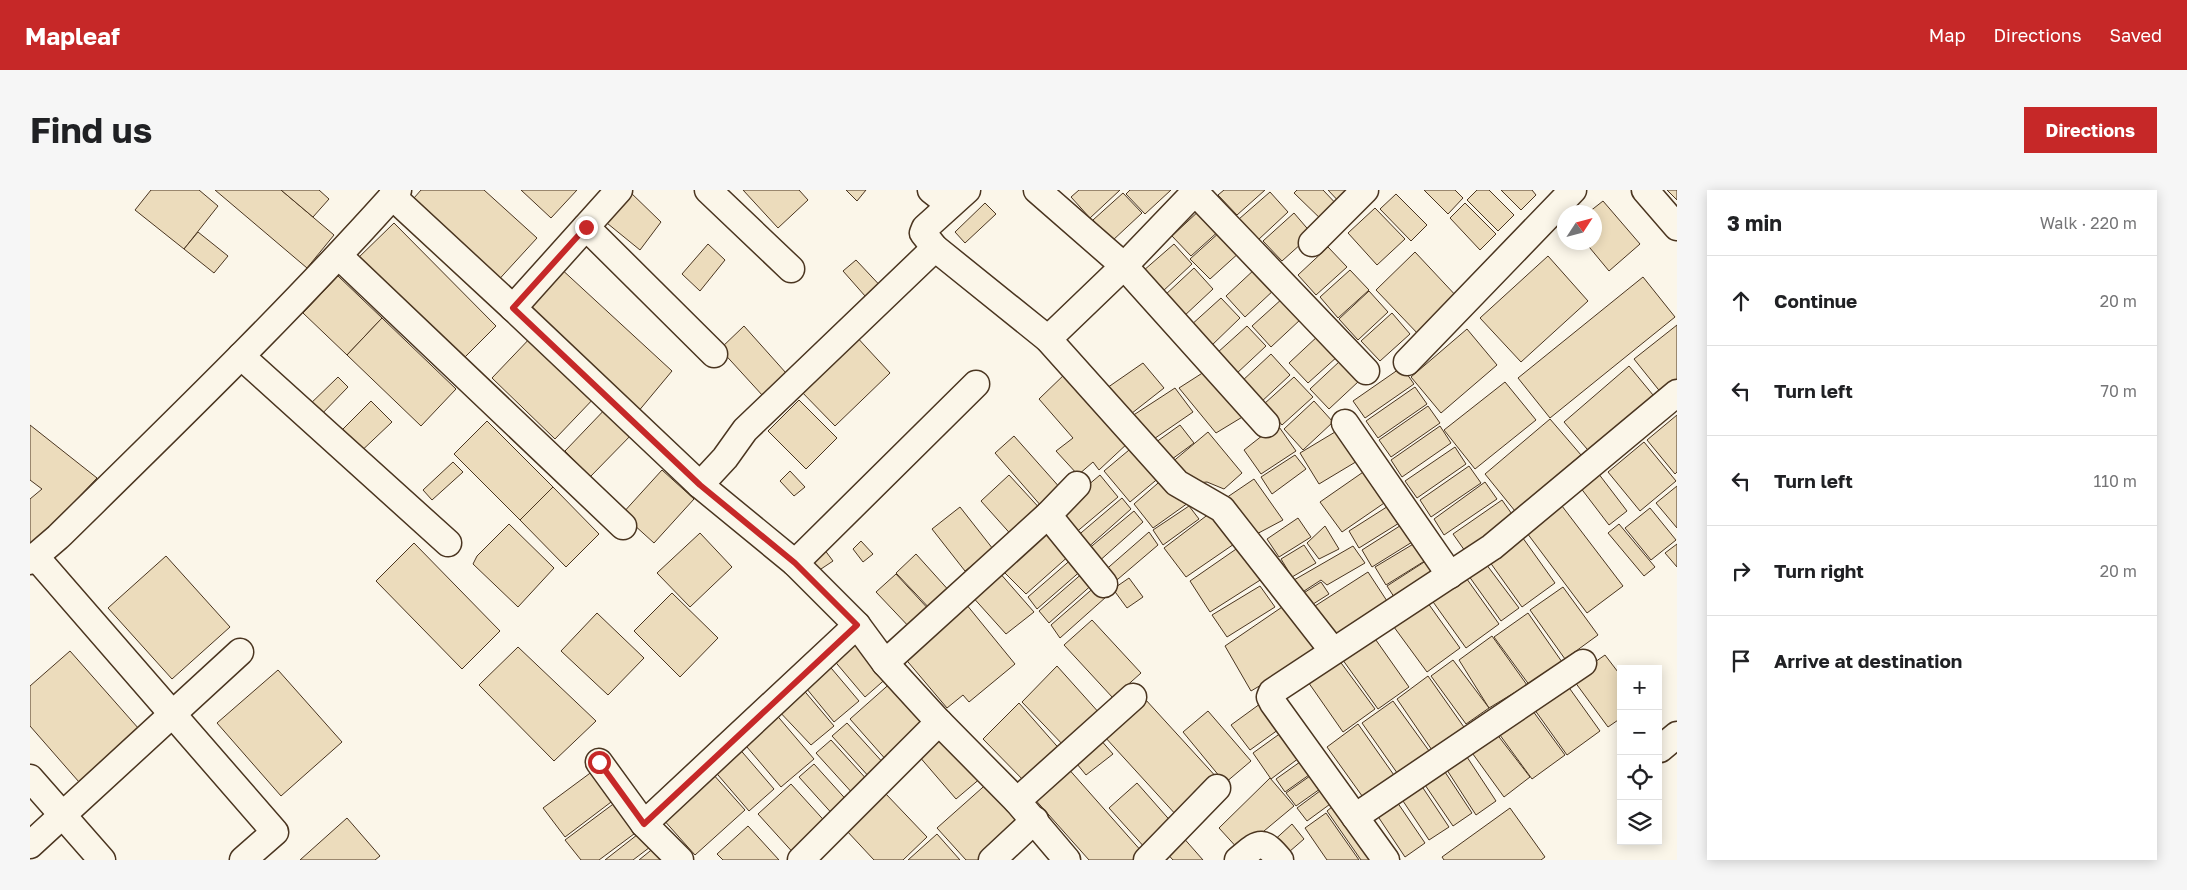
<!DOCTYPE html>
<meta charset="utf-8">
<style>
body{margin:0;font-family:"Golos Text",sans-serif;background:#f6f6f6;color:#202124}
.controls{position:absolute;right:15px;bottom:15px;display:grid;overflow:hidden;border-radius:0px;box-shadow:0 2px 12px #0003}
.controls button{width:45px;height:45px;display:grid;place-items:center;padding:0;border:0;border-bottom:1px solid #e0e0e0;background:#fff;color:#202124;font:25px sans-serif}
.compass{position:absolute;left:1527px;top:15px;width:45px;height:45px;border-radius:50%;background:#fff;box-shadow:0 2px 12px #0003;rotate:54deg}
.stop{position:absolute;width:15px;height:15px;margin:-11px;border:4px solid #c62828;border-radius:50%;background:#fff}
.stop.end{background:#c62828;border-color:#fff;box-shadow:0 1px 5px #0008}
.list{margin:0;padding:0;list-style:none}
h2{display:flex;justify-content:space-between;align-items:center;height:65px;margin:0;padding:0 20px;font-size:21px}
h2 small{font-size:16px;font-weight:400;color:#757577}
.list li{display:grid;grid-template-columns:32px 1fr auto;gap:15px;align-items:center;box-sizing:border-box;height:90px;padding:0 20px;border-top:1px solid #e0e0e0}
.list b{display:block;font-size:19px;white-space:nowrap}
.list em{font-size:16px;font-style:normal;color:#757577}
.icon{flex:none;width:28px;height:28px;fill:none;stroke:currentColor;stroke-width:2;stroke-linecap:round;stroke-linejoin:round}
.map{position:relative;flex:none;width:1647px;height:670px;overflow:hidden;border-radius:0px}
header{display:flex;align-items:center;gap:30px;box-sizing:border-box;height:70px;padding:0 25px;background:#c62828;color:#fff}
header strong{font-size:24px}
nav{display:flex;gap:28px;margin-inline-start:auto;font-size:18px}
.intro{display:flex;align-items:center;justify-content:space-between;box-sizing:border-box;height:120px;padding:0 30px}
h1{margin:0;font-size:35px}
.button{padding:12px 22px;border-radius:0px;background:#c62828;color:#fff;font-size:18px;font-weight:700}
main{display:flex;gap:30px;padding:0 30px}
aside{flex:1;background:#fff;border-radius:0px;box-shadow:0 2px 12px #0003}
.map>svg:first-child{display:block}
.building{fill:#ecdcbc;stroke:#4a3520}
.lines{fill:none;stroke-linecap:round;stroke-linejoin:round}
.street-casing{stroke:#4a3520;stroke-width:29}
.street{stroke:#fbf6e9;stroke-width:26}
.route{stroke:#c62828;stroke-width:6}
</style>
<header>
<strong>Mapleaf</strong>
<nav><a>Map</a><a>Directions</a><a>Saved</a></nav>
</header>
<div class="intro"><h1>Find us</h1><a class="button">Directions</a></div>
<main>
<div class="map">
<svg width="1647" height="670" viewBox="0 0 1647 670">
<rect width="100%" height="100%" fill="#fbf6e9"/>
<g class="building">
<path d="M 121,0 L 169,0 L 188,16 L 154,59 L 105,20 Z"/>
<path d="M 185,0 L 251,0 L 304,45 L 277,78 Z"/>
<path d="M 251,0 L 289,0 L 299,9 L 283,27 Z"/>
<path d="M 391,0 L 454,0 L 507,48 L 463,96 L 377,16 Z"/>
<path d="M 491,0 L 547,0 L 521,28 Z"/>
<path d="M 598,0 L 631,32 L 610,60 L 572,29 Z"/>
<path d="M 713,0 L 769,0 L 778,10 L 748,38 Z"/>
<path d="M 816,0 L 836,0 L 827,11 Z"/>
<path d="M 1049,0 L 1090,0 L 1060,28 L 1041,7 Z"/>
<path d="M 1100,0 L 1141,0 L 1115,24 L 1096,4 Z"/>
<path d="M 1194,0 L 1235,0 L 1207,25 L 1188,5 Z"/>
<path d="M 1267,0 L 1293,0 L 1311,19 L 1296,34 L 1264,3 Z"/>
<path d="M 1298,0 L 1329,0 L 1313,16 Z"/>
<path d="M 1394,0 L 1425,0 L 1433,8 L 1418,24 Z"/>
<path d="M 1447,0 L 1459,0 L 1484,25 L 1468,41 L 1437,10 Z"/>
<path d="M 1471,0 L 1502,0 L 1506,5 L 1491,20 Z"/>
<path d="M 1637,0 L 1647,0 L 1647,10 Z"/>
<path d="M 1240,2 L 1258,22 L 1228,50 L 1209,29 Z"/>
<path d="M 1093,3 L 1112,23 L 1082,51 L 1063,30 Z"/>
<path d="M 1366,4 L 1397,35 L 1381,51 L 1350,19 Z"/>
<path d="M 1573,11 L 1610,54 L 1579,81 L 1555,52 L 1564,52 L 1564,22 L 1559,22 Z"/>
<path d="M 955,13 L 966,24 L 935,53 L 925,42 Z"/>
<path d="M 1435,13 L 1466,44 L 1450,60 L 1420,28 Z"/>
<path d="M 1172,18 L 1191,39 L 1161,66 L 1142,46 Z"/>
<path d="M 1345,18 L 1375,49 L 1347,75 L 1318,43 Z"/>
<path d="M 1264,23 L 1282,44 L 1252,71 L 1233,51 Z"/>
<path d="M 364,33 L 466,136 L 427,175 L 324,72 Z"/>
<path d="M 1191,41 L 1210,62 L 1180,89 L 1160,69 Z"/>
<path d="M 168,42 L 198,66 L 184,83 L 154,59 Z"/>
<path d="M 678,54 L 695,70 L 670,101 L 652,84 Z"/>
<path d="M 1144,54 L 1162,74 L 1132,102 L 1113,81 Z"/>
<path d="M 1298,57 L 1317,77 L 1286,105 L 1268,85 Z"/>
<path d="M 1385,62 L 1429,109 L 1390,146 L 1346,100 Z"/>
<path d="M 1518,66 L 1558,111 L 1491,172 L 1450,128 Z"/>
<path d="M 826,70 L 857,103 L 843,115 L 813,81 Z"/>
<path d="M 528,76 L 642,181 L 607,223 L 492,115 Z"/>
<path d="M 1164,78 L 1183,99 L 1153,127 L 1134,106 Z"/>
<path d="M 1226,78 L 1245,99 L 1215,127 L 1196,106 Z"/>
<path d="M 1320,80 L 1339,100 L 1308,128 L 1290,107 Z"/>
<path d="M 308,86 L 352,128 L 317,165 L 273,123 Z"/>
<path d="M 1613,87 L 1645,127 L 1520,228 L 1488,188 Z"/>
<path d="M 1339,101 L 1358,122 L 1328,150 L 1309,129 Z"/>
<path d="M 1191,108 L 1210,128 L 1180,157 L 1160,136 Z"/>
<path d="M 1253,108 L 1271,129 L 1241,157 L 1222,136 Z"/>
<path d="M 1362,123 L 1380,144 L 1350,171 L 1331,151 Z"/>
<path d="M 352,128 L 426,199 L 391,236 L 317,165 Z"/>
<path d="M 1647,135 L 1647,193 L 1632,204 L 1604,169 Z"/>
<path d="M 714,136 L 756,183 L 733,206 L 690,159 Z"/>
<path d="M 1217,136 L 1236,156 L 1206,184 L 1187,163 Z"/>
<path d="M 1437,139 L 1467,175 L 1411,223 L 1381,187 Z"/>
<path d="M 504,144 L 567,205 L 525,249 L 462,188 Z"/>
<path d="M 824,144 L 860,183 L 805,236 L 768,198 Z"/>
<path d="M 1289,145 L 1308,166 L 1278,193 L 1259,173 Z"/>
<path d="M 1241,164 L 1260,185 L 1230,213 L 1211,192 Z"/>
<path d="M 1310,171 L 1329,191 L 1299,219 L 1280,199 Z"/>
<path d="M 1113,173 L 1134,198 L 1097,227 L 1074,200 Z"/>
<path d="M 1599,176 L 1628,211 L 1563,266 L 1534,232 Z"/>
<path d="M 1372,177 L 1384,194 L 1335,228 L 1323,211 Z"/>
<path d="M 1038,181 L 1099,252 L 1069,280 L 1063,272 L 1048,285 L 1026,261 L 1043,248 L 1009,209 Z"/>
<path d="M 1174,182 L 1214,226 L 1186,243 L 1149,198 Z"/>
<path d="M 308,187 L 318,197 L 286,230 L 275,219 Z"/>
<path d="M 1264,187 L 1283,207 L 1252,235 L 1234,214 Z"/>
<path d="M 1475,192 L 1506,230 L 1445,279 L 1414,240 Z"/>
<path d="M 1385,197 L 1397,214 L 1348,248 L 1336,231 Z"/>
<path d="M 1145,198 L 1163,222 L 1118,253 L 1099,228 Z"/>
<path d="M 769,210 L 807,248 L 776,279 L 738,241 Z"/>
<path d="M 341,211 L 362,232 L 325,267 L 305,247 Z"/>
<path d="M 1284,211 L 1303,232 L 1273,260 L 1254,239 Z"/>
<path d="M 580,214 L 606,240 L 560,287 L 535,261 Z"/>
<path d="M 1398,216 L 1410,233 L 1361,267 L 1349,250 Z"/>
<path d="M 1647,225 L 1647,282 L 1645,284 L 1617,250 Z"/>
<path d="M 1520,229 L 1551,265 L 1485,321 L 1455,284 Z"/>
<path d="M 457,231 L 523,297 L 490,330 L 424,264 Z"/>
<path d="M 1247,234 L 1266,261 L 1231,284 L 1214,260 Z"/>
<path d="M 0,235 L 67,288 L 0,358 L 0,309 L 12,299 L 0,290 Z"/>
<path d="M 1150,235 L 1164,253 L 1138,272 L 1122,255 Z"/>
<path d="M 1410,236 L 1421,253 L 1372,287 L 1361,270 Z"/>
<path d="M 1310,239 L 1329,270 L 1289,294 L 1270,263 Z"/>
<path d="M 1178,242 L 1212,283 L 1194,299 L 1177,292 L 1158,294 L 1140,274 Z"/>
<path d="M 984,246 L 1032,300 L 1012,317 L 965,263 Z"/>
<path d="M 1614,252 L 1646,291 L 1610,321 L 1578,282 Z"/>
<path d="M 1105,255 L 1131,286 L 1100,312 L 1074,281 Z"/>
<path d="M 1425,257 L 1436,274 L 1387,308 L 1375,291 Z"/>
<path d="M 1265,265 L 1276,279 L 1242,304 L 1231,287 Z"/>
<path d="M 423,272 L 433,282 L 402,310 L 393,300 Z"/>
<path d="M 1439,276 L 1451,293 L 1401,327 L 1390,310 Z"/>
<path d="M 1339,278 L 1360,309 L 1312,342 L 1290,312 Z"/>
<path d="M 632,280 L 664,309 L 624,353 L 592,324 Z"/>
<path d="M 760,281 L 775,297 L 764,306 L 750,291 Z"/>
<path d="M 1568,283 L 1597,321 L 1579,335 L 1550,297 Z"/>
<path d="M 979,285 L 1014,323 L 985,349 L 951,311 Z"/>
<path d="M 1070,285 L 1088,307 L 1044,344 L 1025,323 Z"/>
<path d="M 1135,287 L 1158,313 L 1123,338 L 1104,314 Z"/>
<path d="M 1224,289 L 1253,330 L 1221,347 L 1196,308 Z"/>
<path d="M 1455,292 L 1467,309 L 1414,345 L 1404,329 Z"/>
<path d="M 1647,296 L 1647,338 L 1626,313 Z"/>
<path d="M 523,297 L 569,344 L 536,377 L 490,330 Z"/>
<path d="M 1092,308 L 1101,319 L 1055,360 L 1045,348 Z"/>
<path d="M 1472,310 L 1484,327 L 1435,361 L 1423,344 Z"/>
<path d="M 1363,313 L 1374,330 L 1329,358 L 1319,341 Z"/>
<path d="M 1159,316 L 1169,329 L 1133,355 L 1123,340 Z"/>
<path d="M 1532,316 L 1593,396 L 1557,423 L 1497,343 Z"/>
<path d="M 930,317 L 963,359 L 935,381 L 902,339 Z"/>
<path d="M 1620,318 L 1646,350 L 1621,370 L 1595,338 Z"/>
<path d="M 1184,320 L 1207,352 L 1156,387 L 1134,358 Z"/>
<path d="M 1104,321 L 1113,332 L 1067,373 L 1057,360 Z"/>
<path d="M 1268,328 L 1281,347 L 1249,367 L 1237,349 Z"/>
<path d="M 1376,332 L 1387,349 L 1342,377 L 1332,360 Z"/>
<path d="M 479,334 L 524,378 L 488,417 L 443,374 L 447,366 Z"/>
<path d="M 1589,334 L 1625,377 L 1614,386 L 1578,343 Z"/>
<path d="M 1019,335 L 1041,364 L 996,404 L 970,378 Z"/>
<path d="M 1295,336 L 1309,359 L 1289,369 L 1277,353 Z"/>
<path d="M 1119,342 L 1128,355 L 1081,395 L 1072,383 Z"/>
<path d="M 670,343 L 702,377 L 660,417 L 627,383 Z"/>
<path d="M 1490,344 L 1525,393 L 1492,417 L 1457,368 Z"/>
<path d="M 1390,350 L 1401,367 L 1356,395 L 1345,377 Z"/>
<path d="M 831,351 L 843,364 L 833,372 L 823,359 Z"/>
<path d="M 384,353 L 470,441 L 432,479 L 346,391 Z"/>
<path d="M 1647,354 L 1647,377 L 1635,363 Z"/>
<path d="M 791,355 L 803,371 L 788,381 L 777,367 Z"/>
<path d="M 1212,355 L 1235,387 L 1180,422 L 1160,391 Z"/>
<path d="M 1274,355 L 1286,373 L 1262,387 L 1251,369 Z"/>
<path d="M 1323,356 L 1335,373 L 1297,395 L 1291,390 L 1271,403 L 1264,390 Z"/>
<path d="M 886,364 L 922,404 L 903,422 L 866,383 Z"/>
<path d="M 136,366 L 200,437 L 142,489 L 78,418 Z"/>
<path d="M 1044,367 L 1053,379 L 1007,419 L 998,407 Z"/>
<path d="M 1402,367 L 1413,385 L 1368,413 L 1357,396 Z"/>
<path d="M 1453,370 L 1489,418 L 1471,431 L 1436,382 Z"/>
<path d="M 968,381 L 1004,422 L 976,444 L 940,404 Z"/>
<path d="M 1055,381 L 1065,392 L 1019,433 L 1009,421 Z"/>
<path d="M 1338,382 L 1357,411 L 1304,446 L 1285,416 Z"/>
<path d="M 866,384 L 902,423 L 883,441 L 846,402 Z"/>
<path d="M 1434,385 L 1469,434 L 1436,458 L 1401,409 Z"/>
<path d="M 1099,388 L 1113,407 L 1097,418 L 1083,399 Z"/>
<path d="M 1291,392 L 1299,404 L 1280,416 L 1272,404 Z"/>
<path d="M 1067,395 L 1076,407 L 1030,448 L 1021,435 Z"/>
<path d="M 1230,396 L 1245,417 L 1197,447 L 1182,425 Z"/>
<path d="M 1533,397 L 1568,445 L 1535,469 L 1500,420 Z"/>
<path d="M 642,403 L 688,448 L 650,487 L 604,441 Z"/>
<path d="M 1395,409 L 1430,458 L 1397,482 L 1361,433 Z"/>
<path d="M 1258,413 L 1290,460 L 1221,501 L 1195,456 Z"/>
<path d="M 936,414 L 985,474 L 939,512 L 933,505 L 917,518 L 873,466 Z"/>
<path d="M 567,423 L 614,468 L 578,505 L 531,461 Z"/>
<path d="M 1498,423 L 1532,472 L 1500,496 L 1464,447 Z"/>
<path d="M 1062,430 L 1111,483 L 1083,508 L 1034,455 Z"/>
<path d="M 1341,443 L 1379,497 L 1348,519 L 1310,466 Z"/>
<path d="M 1462,446 L 1497,495 L 1459,518 L 1429,470 Z"/>
<path d="M 827,447 L 859,486 L 835,507 L 802,468 Z"/>
<path d="M 488,457 L 566,531 L 524,571 L 449,495 Z"/>
<path d="M 40,461 L 109,539 L 49,592 L 0,536 L 0,496 Z"/>
<path d="M 1575,465 L 1591,486 L 1591,528 L 1578,537 L 1542,488 Z"/>
<path d="M 1306,466 L 1345,519 L 1313,542 L 1276,489 Z"/>
<path d="M 1423,470 L 1459,518 L 1436,534 L 1401,486 Z"/>
<path d="M 796,472 L 829,511 L 804,532 L 772,493 Z"/>
<path d="M 1027,476 L 1071,525 L 1036,558 L 992,512 Z"/>
<path d="M 248,480 L 312,552 L 251,606 L 187,533 Z"/>
<path d="M 1398,486 L 1436,540 L 1404,563 L 1367,509 Z"/>
<path d="M 864,490 L 902,533 L 858,572 L 820,529 Z"/>
<path d="M 1535,492 L 1570,541 L 1537,565 L 1502,516 Z"/>
<path d="M 771,497 L 804,536 L 781,555 L 746,518 Z"/>
<path d="M 1115,509 L 1189,590 L 1148,627 L 1074,546 Z"/>
<path d="M 1234,511 L 1252,537 L 1220,560 L 1201,535 Z"/>
<path d="M 1363,511 L 1402,565 L 1370,587 L 1332,533 Z"/>
<path d="M 989,513 L 1033,563 L 998,595 L 953,549 Z"/>
<path d="M 1500,517 L 1535,565 L 1502,589 L 1467,541 Z"/>
<path d="M 1178,521 L 1221,571 L 1195,593 L 1153,542 Z"/>
<path d="M 744,522 L 784,569 L 751,597 L 711,550 Z"/>
<path d="M 817,533 L 856,576 L 841,589 L 802,546 Z"/>
<path d="M 1328,534 L 1366,588 L 1335,610 L 1297,557 Z"/>
<path d="M 1255,540 L 1273,565 L 1241,589 L 1223,563 Z"/>
<path d="M 913,542 L 952,587 L 926,609 L 888,565 Z"/>
<path d="M 1466,543 L 1500,587 L 1474,607 L 1440,560 Z"/>
<path d="M 1069,548 L 1083,564 L 1056,585 L 1043,569 Z"/>
<path d="M 801,550 L 840,593 L 825,606 L 786,563 Z"/>
<path d="M 707,556 L 744,599 L 719,621 L 682,578 Z"/>
<path d="M 1277,567 L 1286,580 L 1255,602 L 1246,589 Z"/>
<path d="M 1437,567 L 1466,611 L 1446,625 L 1417,580 Z"/>
<path d="M 784,574 L 821,615 L 806,628 L 769,587 Z"/>
<path d="M 1036,576 L 1113,663 L 1105,670 L 1059,670 L 1002,606 Z"/>
<path d="M 567,578 L 589,606 L 535,647 L 513,618 Z"/>
<path d="M 1413,579 L 1442,623 L 1423,636 L 1393,592 Z"/>
<path d="M 1287,581 L 1297,594 L 1266,616 L 1256,603 Z"/>
<path d="M 682,583 L 715,620 L 665,665 L 632,628 Z"/>
<path d="M 1240,588 L 1264,616 L 1210,661 L 1189,638 Z"/>
<path d="M 961,590 L 997,629 L 951,670 L 936,670 L 907,638 Z"/>
<path d="M 1389,592 L 1419,637 L 1399,650 L 1369,605 Z"/>
<path d="M 1107,593 L 1144,635 L 1116,659 L 1079,618 Z"/>
<path d="M 761,594 L 800,637 L 767,667 L 728,624 Z"/>
<path d="M 1298,595 L 1307,609 L 1277,631 L 1267,618 Z"/>
<path d="M 855,603 L 897,647 L 873,670 L 844,670 L 816,640 Z"/>
<path d="M 590,609 L 612,638 L 569,670 L 551,670 L 535,650 Z"/>
<path d="M 1365,609 L 1395,653 L 1375,667 L 1345,622 Z"/>
<path d="M 1309,611 L 1341,670 L 1331,670 L 1297,621 Z"/>
<path d="M 1480,618 L 1515,667 L 1511,670 L 1414,670 L 1412,667 Z"/>
<path d="M 1296,623 L 1329,670 L 1297,670 L 1275,638 Z"/>
<path d="M 317,628 L 350,666 L 345,670 L 270,670 Z"/>
<path d="M 1262,634 L 1274,649 L 1252,668 L 1240,654 Z"/>
<path d="M 718,636 L 749,670 L 693,670 L 687,664 Z"/>
<path d="M 612,641 L 624,654 L 603,670 L 575,670 Z"/>
<path d="M 907,644 L 930,670 L 878,670 Z"/>
<path d="M 1151,645 L 1173,670 L 1143,670 L 1134,660 Z"/>
<path d="M 625,657 L 636,670 L 609,670 Z"/>
</g>
<g class="lines">
<defs>
<g id="street">
<path d="M 678,0 L 761,79"/>
<path d="M 901,0 L 920,15"/>
<path d="M 937,0 L 895,38 L 893,43 L 905,58 L 1018,149 L 1147,293 L 1192,319 L 1303,461"/>
<path d="M 1007,0 L 1094,76 L 1236,234"/>
<path d="M 1163,0 L 1336,181"/>
<path d="M 1615,0 L 1647,37"/>
<path d="M 362,6 L 483,118 L 670,295 L 765,373 L 827,435 L 855,473 L 909,532 L 987,611 L 1037,670"/>
<path d="M 556,37 L 684,164"/>
<path d="M 1282,53 L 1335,0"/>
<path d="M 309,66 L 593,336"/>
<path d="M 483,118 L 589,0"/>
<path d="M 1018,149 L 1094,76 L 1165,2"/>
<path d="M 211,166 L 418,353"/>
<path d="M 1377,172 L 1543,0"/>
<path d="M 1315,233 L 1420,385"/>
<path d="M 670,295 L 695,268 L 715,240 L 905,58"/>
<path d="M 1018,325 L 1074,394"/>
<path d="M 5,366 L 245,642 L 213,670"/>
<path d="M 0,371 L 28,347 C 143,234 260,121 368,0"/>
<path d="M 765,373 L 946,194"/>
<path d="M 855,473 L 1018,325 L 1047,295"/>
<path d="M 1630,559 L 1647,545"/>
<path d="M 569,572 L 614,634 L 650,670"/>
<path d="M 0,588 L 72,670"/>
<path d="M 987,611 L 1103,507"/>
<path d="M 1325,627 L 1553,473"/>
<path d="M 614,634 L 827,435"/>
<path d="M 0,655 L 210,462"/>
<path d="M 771,670 L 909,532"/>
<path d="M 962,670 L 1005,630"/>
<path d="M 1117,670 L 1187,598"/>
<path d="M 1208,670 C 1229,653 1231,647 1250,670"/>
<path d="M 1356,670 L 1243,513 L 1240,507 L 1242,502 L 1462,357 L 1647,203"/>
</g>
</defs>
<use href="#street" class="street-casing"/>
<use href="#street" class="street"/>
</g>
<g class="lines">
<path class="route" d="M 556,37 L 483,118 L 670,295 L 765,373 L 827,435 L 614,634 L 569,572"/>
</g>
</svg>
<div class="controls">
<button>+</button>
<button>−</button>
<button><svg class="icon" aria-label="locate" viewBox="0 0 24 24"><circle cx="12" cy="12" r="6"/><path d="M12 2v4M12 18v4M2 12h4M18 12h4"/></svg></button>
<button><svg class="icon" aria-label="layers" viewBox="0 0 24 24"><path d="M12 4l9 5-9 5-9-5zM3 14l9 5 9-5"/></svg></button>
</div>
<svg class="compass" viewBox="-18 -18 36 36"><path d="M0-13l5 13h-10z" fill="#e53935"/><path d="M0 13l5-13h-10z" fill="#757577"/></svg>
<div class="stop" style="left:569px;top:572px"></div>
<div class="stop end" style="left:556px;top:37px"></div>
</div>
<aside>
<h2>3 min<small>Walk · 220 m</small></h2>
<ul class="list">
<li><svg class="icon" aria-label="ahead" viewBox="0 0 24 24"><path d="M12 20V5M6 11l6-6 6 6"/></svg><div><b>Continue</b></div><em>20 m</em></li>
<li><svg class="icon" aria-label="left" viewBox="0 0 24 24"><path d="M17 20v-9H6M10 6l-5 5 5 5"/></svg><div><b>Turn left</b></div><em>70 m</em></li>
<li><svg class="icon" aria-label="left" viewBox="0 0 24 24"><path d="M17 20v-9H6M10 6l-5 5 5 5"/></svg><div><b>Turn left</b></div><em>110 m</em></li>
<li><svg class="icon" aria-label="right" viewBox="0 0 24 24"><path d="M7 20v-9h11M14 6l5 5-5 5"/></svg><div><b>Turn right</b></div><em>20 m</em></li>
<li><svg class="icon" aria-label="arrive" viewBox="0 0 24 24"><path d="M6 21V4h12l-3 4 3 4H6"/></svg><div><b>Arrive at destination</b></div></li>
</ul>
</aside>
</main>
